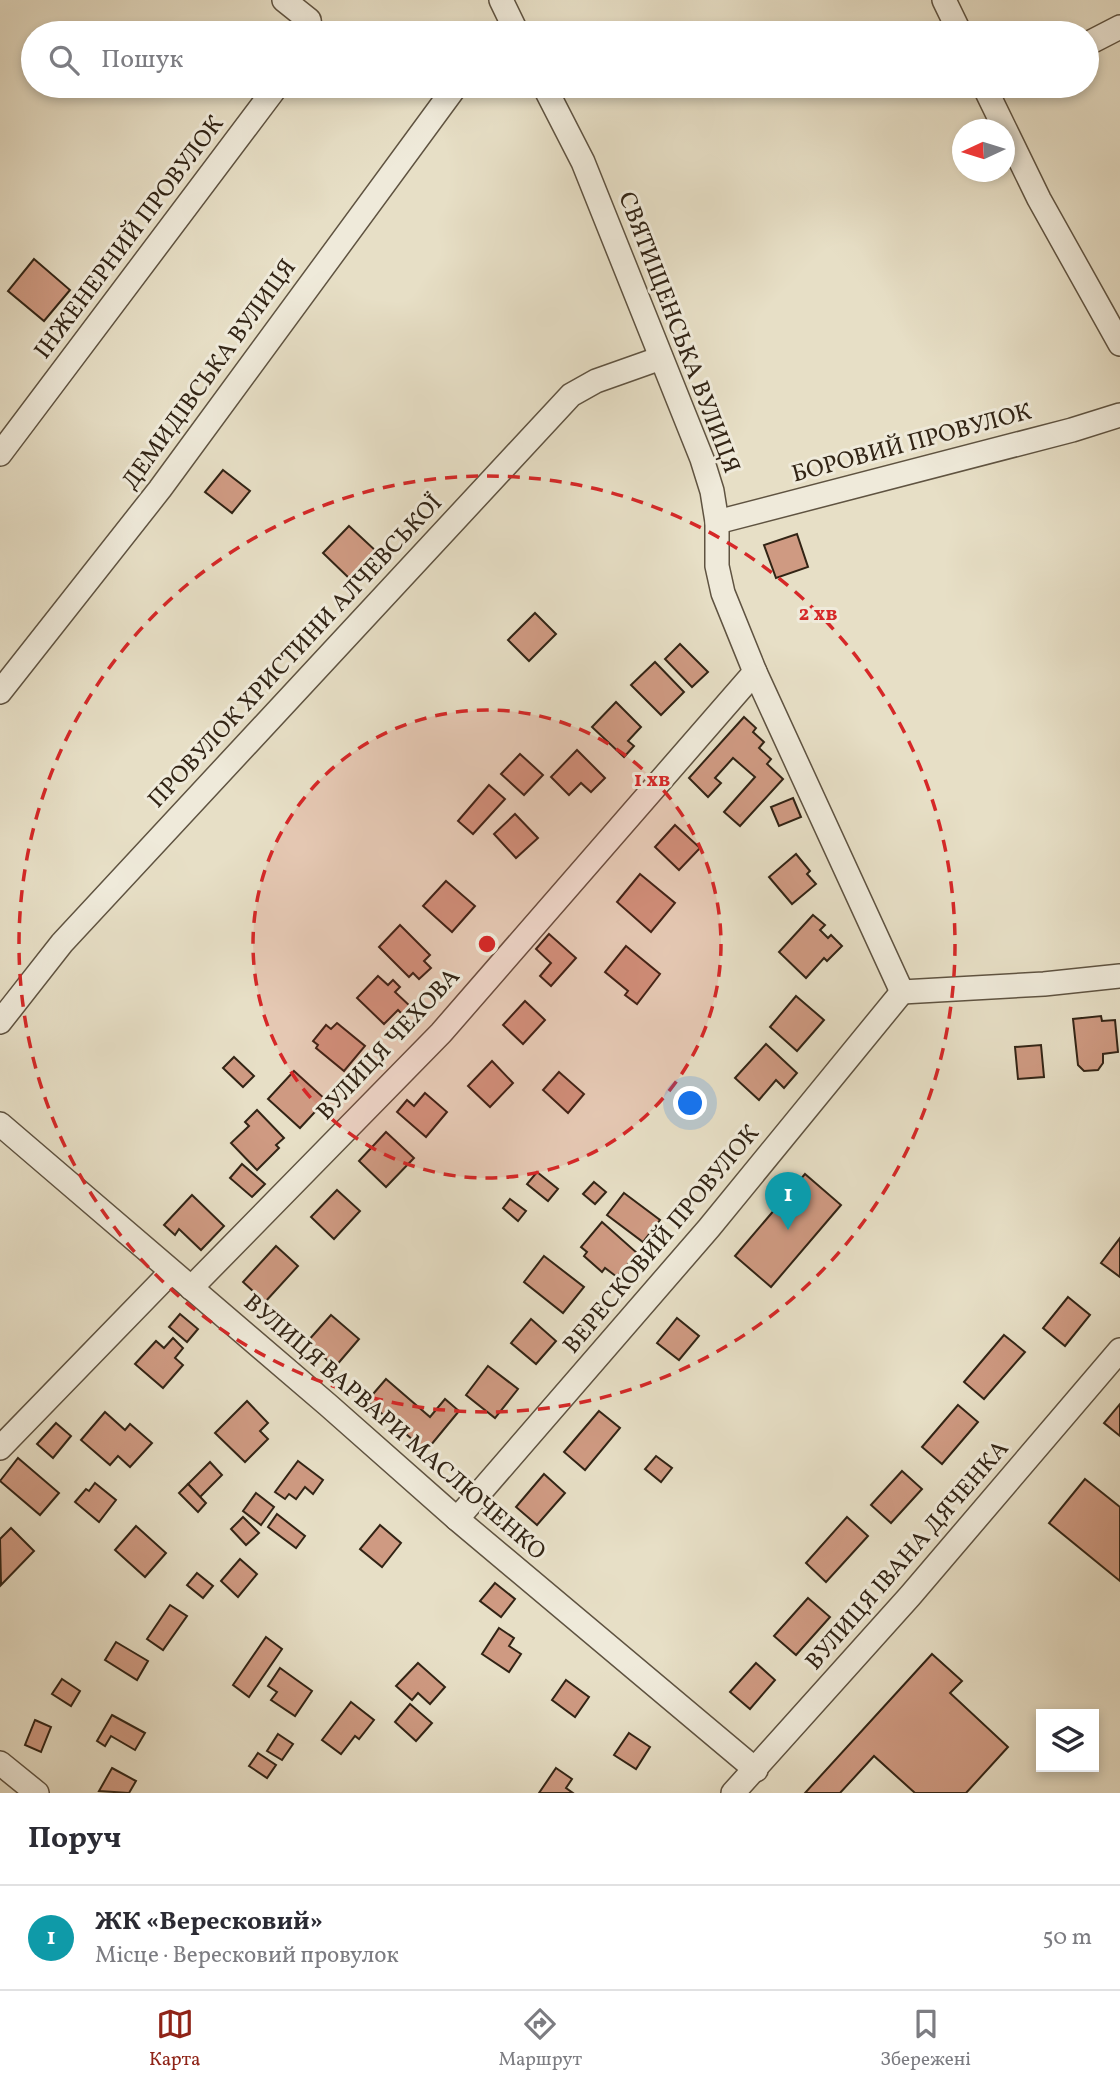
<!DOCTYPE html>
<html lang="uk">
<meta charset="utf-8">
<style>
body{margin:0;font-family:Vollkorn,serif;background:#f2f2f3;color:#2b2b33}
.controls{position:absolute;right:21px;bottom:21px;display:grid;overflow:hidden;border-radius:0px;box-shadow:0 4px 10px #0003}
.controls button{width:63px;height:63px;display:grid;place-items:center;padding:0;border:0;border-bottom:2px solid #e1e1e2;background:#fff;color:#2b2b33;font:35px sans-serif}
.compass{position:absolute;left:952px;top:119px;width:63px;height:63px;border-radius:50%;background:#fff;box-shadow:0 4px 10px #0003;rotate:266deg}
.you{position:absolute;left:691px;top:1104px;width:24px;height:24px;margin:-18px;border:5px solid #fff;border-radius:50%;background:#1a73e8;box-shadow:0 0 0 10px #1a73e833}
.badge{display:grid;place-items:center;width:46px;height:46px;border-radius:50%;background:#8f2418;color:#fff;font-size:23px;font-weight:700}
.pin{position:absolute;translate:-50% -58px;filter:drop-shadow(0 2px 4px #0008)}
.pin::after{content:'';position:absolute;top:37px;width:24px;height:21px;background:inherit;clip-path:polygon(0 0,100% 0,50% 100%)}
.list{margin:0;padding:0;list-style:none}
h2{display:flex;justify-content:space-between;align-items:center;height:91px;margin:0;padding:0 28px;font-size:30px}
h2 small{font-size:23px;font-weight:400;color:#7c7c81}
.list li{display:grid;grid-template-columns:46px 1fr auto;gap:21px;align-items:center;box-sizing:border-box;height:105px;padding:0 28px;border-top:2px solid #e1e1e2}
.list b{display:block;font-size:26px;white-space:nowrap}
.list p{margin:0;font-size:23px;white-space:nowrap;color:#7c7c81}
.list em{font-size:23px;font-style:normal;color:#7c7c81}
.icon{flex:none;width:38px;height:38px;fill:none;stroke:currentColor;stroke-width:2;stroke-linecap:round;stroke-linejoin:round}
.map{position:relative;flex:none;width:1120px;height:1793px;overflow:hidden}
.search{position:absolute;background:#fff;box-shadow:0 4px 10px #0003;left:21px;right:21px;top:21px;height:77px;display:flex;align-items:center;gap:18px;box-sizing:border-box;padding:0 24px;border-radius:38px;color:#7c7c81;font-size:26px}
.sheet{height:196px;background:#fff}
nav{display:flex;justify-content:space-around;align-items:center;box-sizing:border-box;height:98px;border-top:2px solid #e1e1e2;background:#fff;font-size:19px;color:#7c7c81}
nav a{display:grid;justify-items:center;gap:4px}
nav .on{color:#8f2418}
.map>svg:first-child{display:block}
.building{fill:#cf9a82;stroke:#322415;stroke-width:2}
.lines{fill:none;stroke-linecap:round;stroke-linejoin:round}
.minor-casing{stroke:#5f5341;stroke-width:26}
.minor{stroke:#efeada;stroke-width:23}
.ring{fill:none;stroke:#d62828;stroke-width:3.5;stroke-dasharray:12 9}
.labels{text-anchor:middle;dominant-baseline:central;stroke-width:6;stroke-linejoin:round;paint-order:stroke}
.street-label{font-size:24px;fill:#322415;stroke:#efeada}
.centre{fill:#d62828;stroke:#efeada;stroke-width:3.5}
.ring-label{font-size:21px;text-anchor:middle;font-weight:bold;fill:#d62828;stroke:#efeada;stroke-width:6;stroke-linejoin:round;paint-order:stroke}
</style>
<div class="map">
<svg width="1120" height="1793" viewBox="0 0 1120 1793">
<rect width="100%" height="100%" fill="#e7dfc6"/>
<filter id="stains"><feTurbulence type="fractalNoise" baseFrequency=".00286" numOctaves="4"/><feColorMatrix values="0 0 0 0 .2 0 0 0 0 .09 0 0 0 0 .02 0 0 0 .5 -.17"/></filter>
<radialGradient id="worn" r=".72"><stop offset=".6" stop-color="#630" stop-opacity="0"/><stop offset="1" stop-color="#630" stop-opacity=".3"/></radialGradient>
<g class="building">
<path d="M 892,27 L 895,33 L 877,33 Z"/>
<path d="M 34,259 L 70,290 L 44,321 L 8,291 Z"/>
<path d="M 223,470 L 250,491 L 232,513 L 205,492 Z"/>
<path d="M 349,526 L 377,552 L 351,580 L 323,553 Z"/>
<path d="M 797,534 L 808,567 L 776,578 L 764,545 Z"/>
<path d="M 535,613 L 556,634 L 529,661 L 508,640 Z"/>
<path d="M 680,644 L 708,672 L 692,687 L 665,659 Z"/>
<path d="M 655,662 L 684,692 L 661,715 L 631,685 Z"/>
<path d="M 616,702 L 641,727 L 628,741 L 634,746 L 624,757 L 592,727 Z"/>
<path d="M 744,717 L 756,728 L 753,732 L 764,742 L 759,748 L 771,759 L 767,764 L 783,779 L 740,826 L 724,812 L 755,777 L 733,758 L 715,778 L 721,783 L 708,797 L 689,778 Z"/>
<path d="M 577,750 L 605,778 L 591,792 L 581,783 L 569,795 L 551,777 Z"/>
<path d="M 520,754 L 543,775 L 524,795 L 501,774 Z"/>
<path d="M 489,785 L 505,799 L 473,834 L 458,821 Z"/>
<path d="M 793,798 L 801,817 L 779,826 L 771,807 Z"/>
<path d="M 515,814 L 538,838 L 516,858 L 494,834 Z"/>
<path d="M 675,825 L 700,848 L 679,870 L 655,847 Z"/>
<path d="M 796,854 L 810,871 L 807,874 L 816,884 L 792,904 L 769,877 Z"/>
<path d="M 640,874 L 675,903 L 651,932 L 617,902 Z"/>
<path d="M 446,881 L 475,906 L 452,932 L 423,906 Z"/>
<path d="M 813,915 L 825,925 L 820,930 L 828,938 L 831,935 L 842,946 L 827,961 L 824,958 L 806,978 L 779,952 Z"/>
<path d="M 400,925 L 430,955 L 424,961 L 431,968 L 419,979 L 413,973 L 409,977 L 379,947 Z"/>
<path d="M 549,934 L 576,958 L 551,986 L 540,976 L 551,963 L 536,949 Z"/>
<path d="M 626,946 L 660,974 L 637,1004 L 625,995 L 628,991 L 605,972 Z"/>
<path d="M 378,976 L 388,985 L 393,980 L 400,987 L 395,992 L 411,1007 L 403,1015 L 398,1010 L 384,1024 L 357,998 Z"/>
<path d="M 796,996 L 824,1020 L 797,1051 L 770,1027 Z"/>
<path d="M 525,1001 L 545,1020 L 523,1044 L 503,1025 Z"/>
<path d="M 1101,1016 L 1102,1021 L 1115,1020 L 1118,1052 L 1103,1054 L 1103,1063 L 1098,1070 L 1084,1071 L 1078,1065 L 1073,1019 Z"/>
<path d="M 337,1023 L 365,1046 L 344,1071 L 316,1048 L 318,1045 L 313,1041 L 326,1025 L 331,1029 Z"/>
<path d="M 766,1044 L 797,1073 L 784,1088 L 776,1080 L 759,1100 L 735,1078 Z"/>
<path d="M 1041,1045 L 1044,1077 L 1018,1079 L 1015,1047 Z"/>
<path d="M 234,1057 L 254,1076 L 243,1087 L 223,1068 Z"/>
<path d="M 492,1061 L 513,1083 L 490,1107 L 468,1086 Z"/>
<path d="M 294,1071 L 326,1100 L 300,1128 L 268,1099 Z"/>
<path d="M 559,1072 L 584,1094 L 568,1113 L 543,1090 Z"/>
<path d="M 425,1093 L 447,1112 L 426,1137 L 397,1112 L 407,1100 L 414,1106 Z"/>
<path d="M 257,1110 L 284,1138 L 276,1145 L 279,1148 L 257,1170 L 231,1143 L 249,1126 L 245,1122 Z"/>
<path d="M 386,1132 L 414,1158 L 386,1187 L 359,1161 Z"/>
<path d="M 242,1164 L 265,1184 L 252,1197 L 230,1178 Z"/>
<path d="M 537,1172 L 558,1189 L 548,1201 L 527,1184 Z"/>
<path d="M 805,1174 L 841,1205 L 771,1287 L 735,1256 Z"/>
<path d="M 594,1182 L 606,1192 L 595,1204 L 583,1194 Z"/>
<path d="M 337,1190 L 360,1211 L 334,1239 L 311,1217 Z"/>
<path d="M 624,1193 L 660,1220 L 643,1242 L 607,1215 Z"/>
<path d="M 192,1195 L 224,1226 L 201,1250 L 179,1229 L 175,1235 L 164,1225 Z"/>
<path d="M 510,1199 L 526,1211 L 518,1221 L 503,1208 Z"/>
<path d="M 602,1222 L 637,1253 L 617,1277 L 605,1268 L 602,1272 L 584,1256 L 587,1252 L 581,1247 Z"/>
<path d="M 1120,1238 L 1120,1277 L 1101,1263 Z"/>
<path d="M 276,1246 L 298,1266 L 265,1302 L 243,1282 Z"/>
<path d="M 544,1256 L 584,1287 L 563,1313 L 524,1282 Z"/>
<path d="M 1068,1297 L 1090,1315 L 1065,1346 L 1043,1328 Z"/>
<path d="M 180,1314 L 198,1329 L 187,1342 L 169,1327 Z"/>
<path d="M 331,1315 L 359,1339 L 335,1367 L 307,1342 Z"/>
<path d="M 677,1318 L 699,1336 L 679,1360 L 657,1343 Z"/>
<path d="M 531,1319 L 556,1341 L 536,1364 L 511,1343 Z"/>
<path d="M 1004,1335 L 1025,1352 L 984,1399 L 964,1382 Z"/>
<path d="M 173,1338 L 183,1348 L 175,1358 L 183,1365 L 163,1388 L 135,1364 L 156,1341 L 164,1348 Z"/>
<path d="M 488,1366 L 518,1389 L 495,1418 L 466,1395 Z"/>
<path d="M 386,1379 L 430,1417 L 445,1399 L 459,1411 L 426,1451 L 367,1401 Z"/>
<path d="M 247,1401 L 268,1423 L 260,1431 L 268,1439 L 245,1462 L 215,1433 Z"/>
<path d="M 1120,1404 L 1120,1436 L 1104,1423 Z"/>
<path d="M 958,1405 L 978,1422 L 942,1464 L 922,1447 Z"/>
<path d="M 599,1411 L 620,1428 L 585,1470 L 564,1452 Z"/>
<path d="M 105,1412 L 125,1430 L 130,1424 L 152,1443 L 130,1467 L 118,1456 L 110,1465 L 81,1440 Z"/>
<path d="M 56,1423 L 71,1436 L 53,1458 L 37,1444 Z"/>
<path d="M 656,1456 L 672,1468 L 661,1482 L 645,1469 Z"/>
<path d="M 18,1458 L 59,1493 L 40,1515 L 0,1481 Z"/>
<path d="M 298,1461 L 323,1480 L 313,1494 L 305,1487 L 296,1499 L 289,1494 L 285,1499 L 275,1492 Z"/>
<path d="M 210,1462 L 222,1475 L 200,1497 L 188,1484 Z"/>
<path d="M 902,1471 L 922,1489 L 891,1523 L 871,1505 Z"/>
<path d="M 544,1474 L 565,1493 L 537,1525 L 516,1507 Z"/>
<path d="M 1085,1479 L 1120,1507 L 1120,1581 L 1049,1523 Z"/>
<path d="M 95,1483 L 116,1500 L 99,1522 L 75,1502 L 86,1489 L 89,1491 Z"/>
<path d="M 188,1484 L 206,1503 L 198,1512 L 179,1493 Z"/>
<path d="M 256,1493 L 274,1507 L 261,1525 L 243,1511 Z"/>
<path d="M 277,1514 L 305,1536 L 296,1548 L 268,1527 Z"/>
<path d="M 243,1517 L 259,1533 L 246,1545 L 231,1529 Z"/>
<path d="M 847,1517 L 868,1536 L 826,1582 L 806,1563 Z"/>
<path d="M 380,1525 L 401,1543 L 382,1567 L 360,1549 Z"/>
<path d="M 136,1526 L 166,1553 L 145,1577 L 115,1550 Z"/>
<path d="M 11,1528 L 34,1551 L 1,1585 L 0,1539 Z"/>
<path d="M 240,1559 L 257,1574 L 238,1597 L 221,1581 Z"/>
<path d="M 197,1573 L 213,1586 L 203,1598 L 187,1585 Z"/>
<path d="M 495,1583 L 515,1599 L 501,1617 L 480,1601 Z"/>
<path d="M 808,1598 L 830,1617 L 796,1655 L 774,1636 Z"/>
<path d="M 170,1605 L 187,1616 L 163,1650 L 147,1639 Z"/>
<path d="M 499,1628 L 514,1638 L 509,1646 L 521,1654 L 509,1672 L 482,1654 Z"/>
<path d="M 266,1637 L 282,1649 L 249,1697 L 233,1685 Z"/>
<path d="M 116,1642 L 148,1661 L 137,1680 L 105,1660 Z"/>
<path d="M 932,1654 L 962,1681 L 950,1693 L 1008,1747 L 966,1793 L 915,1793 L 874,1756 L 840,1793 L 805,1793 Z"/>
<path d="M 418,1663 L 445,1687 L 430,1704 L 418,1693 L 412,1700 L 396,1686 Z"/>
<path d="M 756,1663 L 775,1680 L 750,1709 L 730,1692 Z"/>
<path d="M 280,1668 L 312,1691 L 295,1716 L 271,1700 L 277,1692 L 268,1686 Z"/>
<path d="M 62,1679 L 80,1691 L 71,1706 L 52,1694 Z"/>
<path d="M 566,1680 L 589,1697 L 575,1717 L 552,1700 Z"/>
<path d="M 351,1702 L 374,1720 L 359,1739 L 355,1736 L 341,1754 L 322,1740 Z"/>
<path d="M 410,1704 L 432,1723 L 416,1741 L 395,1722 Z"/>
<path d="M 112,1715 L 145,1733 L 135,1750 L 111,1736 L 105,1746 L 97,1741 Z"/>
<path d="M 35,1720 L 51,1727 L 41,1752 L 25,1745 Z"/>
<path d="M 629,1733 L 650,1747 L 636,1769 L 614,1755 Z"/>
<path d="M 278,1734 L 293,1744 L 282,1760 L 267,1751 Z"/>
<path d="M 258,1753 L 276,1765 L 267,1778 L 249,1766 Z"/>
<path d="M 112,1768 L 136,1781 L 129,1793 L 99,1791 Z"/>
<path d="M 556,1768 L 572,1779 L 566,1788 L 573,1793 L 539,1793 Z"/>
</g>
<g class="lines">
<defs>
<g id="minor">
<path d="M 284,0 L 309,20 L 311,33"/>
<path d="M 501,0 L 517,33"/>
<path d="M 944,0 L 960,33"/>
<path d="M 1087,44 L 1120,27"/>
<path d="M 544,86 L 583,162 L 702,459 L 712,491 L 717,522 L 717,566 L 723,593 L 755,672 L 902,992"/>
<path d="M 984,86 L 1039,199 L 1120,344"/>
<path d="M 0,454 L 277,86"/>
<path d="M 717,522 L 1072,430 L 1120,415"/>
<path d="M 0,692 L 160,489 L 456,86"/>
<path d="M 902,992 L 1044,984 L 1120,976"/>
<path d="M 0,1022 L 62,943 L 571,395 L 596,381 L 661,358"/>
<path d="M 0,1124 L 328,1405 L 457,1519 L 756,1770"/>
<path d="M 191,1288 L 441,1033 L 755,672"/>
<path d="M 0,1448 L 171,1272"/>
<path d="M 457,1519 L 709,1228 L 902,992"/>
<path d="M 0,1763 L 37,1793"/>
<path d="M 733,1793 L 910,1596 L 1120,1350"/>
</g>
</defs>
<use href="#minor" class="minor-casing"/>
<use href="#minor" class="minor"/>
</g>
<circle cx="487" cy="944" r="234" fill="#d62828" fill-opacity=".12"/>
<g class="ring">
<circle cx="487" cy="944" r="234"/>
<circle cx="487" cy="944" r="468"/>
</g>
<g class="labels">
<g class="street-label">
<text transform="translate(130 238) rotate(-53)">ІНЖЕНЕРНИЙ ПРОВУЛОК</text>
<text transform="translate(678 333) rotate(69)">СВЯТИЩЕНСЬКА ВУЛИЦЯ</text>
<text transform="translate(210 375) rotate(-54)">ДЕМИДІВСЬКА ВУЛИЦЯ</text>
<text transform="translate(912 444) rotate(-15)">БОРОВИЙ ПРОВУЛОК</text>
<text transform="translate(296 652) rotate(-47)">ПРОВУЛОК ХРИСТИНИ АЛЧЕВСЬКОЇ</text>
<text transform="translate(389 1045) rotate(-47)">ВУЛИЦЯ ЧЕХОВА</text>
<text transform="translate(662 1240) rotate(-50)">ВЕРЕСКОВИЙ ПРОВУЛОК</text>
<text transform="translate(394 1428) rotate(41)">ВУЛИЦЯ ВАРВАРИ МАСЛЮЧЕНКО</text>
<text transform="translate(908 1556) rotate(-49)">ВУЛИЦЯ ІВАНА ДЯЧЕНКА</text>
</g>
</g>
<circle cx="487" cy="944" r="10" class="centre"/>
<g class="ring-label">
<text x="818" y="620">2 хв</text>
<text x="652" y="786">1 хв</text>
</g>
<rect width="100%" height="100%" filter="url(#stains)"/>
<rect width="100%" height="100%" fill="url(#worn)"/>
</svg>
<div class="controls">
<button><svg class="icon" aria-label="layers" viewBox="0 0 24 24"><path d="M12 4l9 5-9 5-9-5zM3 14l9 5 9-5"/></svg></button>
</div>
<svg class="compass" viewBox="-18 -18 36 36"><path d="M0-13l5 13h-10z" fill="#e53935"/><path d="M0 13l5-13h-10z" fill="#7c7c81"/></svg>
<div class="you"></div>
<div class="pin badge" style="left:788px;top:1230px;background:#0f9aa8">1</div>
<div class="search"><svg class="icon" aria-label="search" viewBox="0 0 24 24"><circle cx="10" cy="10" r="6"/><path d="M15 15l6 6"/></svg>Пошук</div>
</div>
<section class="sheet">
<h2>Поруч<small></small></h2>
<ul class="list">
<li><span class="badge" style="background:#0f9aa8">1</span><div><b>ЖК «Вересковий»</b><p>Місце · Вересковий провулок</p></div><em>50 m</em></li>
</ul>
</section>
<nav>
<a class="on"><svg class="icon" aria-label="map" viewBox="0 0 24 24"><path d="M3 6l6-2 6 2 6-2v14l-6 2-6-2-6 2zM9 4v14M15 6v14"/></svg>Карта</a>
<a><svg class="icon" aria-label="directions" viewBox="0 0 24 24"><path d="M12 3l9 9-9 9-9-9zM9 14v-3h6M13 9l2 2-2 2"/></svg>Маршрут</a>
<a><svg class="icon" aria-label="saved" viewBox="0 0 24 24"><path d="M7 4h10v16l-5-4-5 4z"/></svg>Збережені</a>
</nav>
